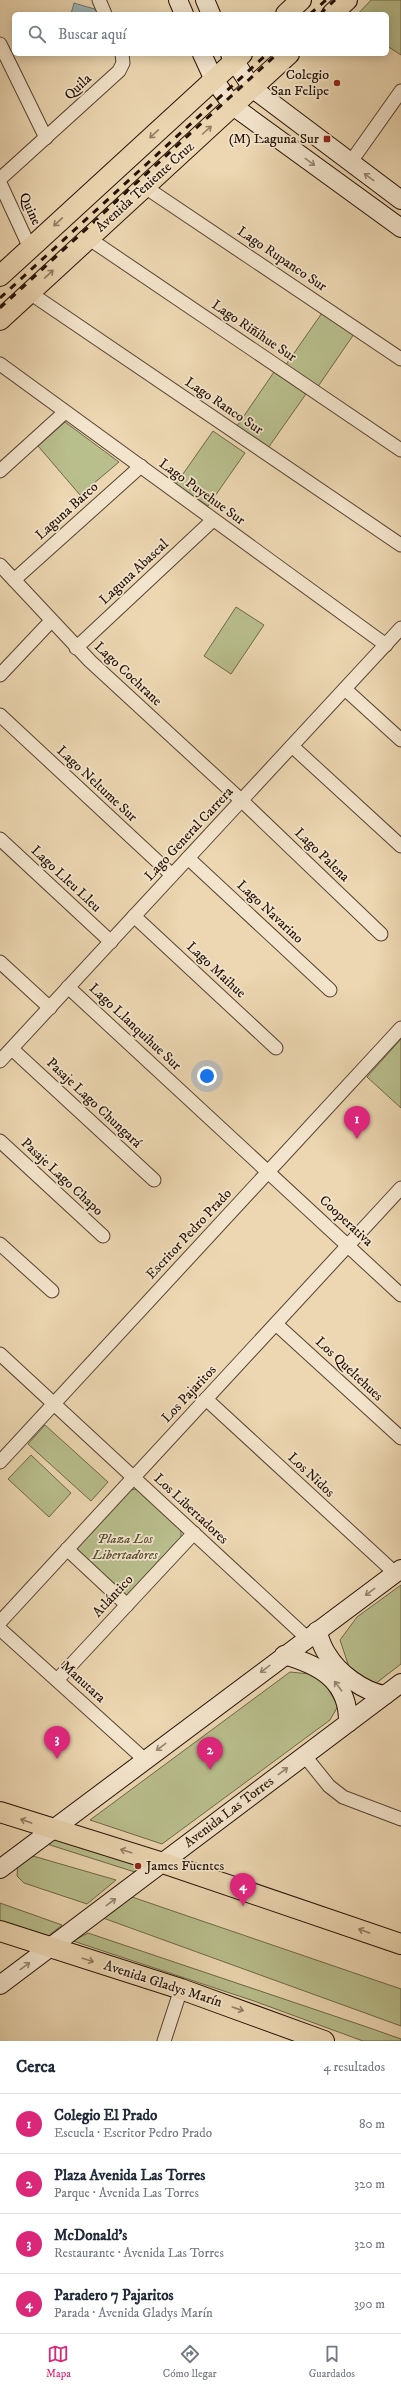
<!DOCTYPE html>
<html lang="es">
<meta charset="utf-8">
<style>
body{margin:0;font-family:"IM FELL DW Pica",serif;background:#f2f2f3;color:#1f2937}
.you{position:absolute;left:207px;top:1076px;width:14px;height:14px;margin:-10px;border:3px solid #fff;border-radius:50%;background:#1a73e8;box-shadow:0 0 0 6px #1a73e833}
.badge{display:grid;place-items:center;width:26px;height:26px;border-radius:50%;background:#db2777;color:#fff;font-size:13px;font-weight:700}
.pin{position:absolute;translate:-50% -33px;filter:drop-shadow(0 1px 2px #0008)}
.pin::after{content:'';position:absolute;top:21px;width:14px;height:12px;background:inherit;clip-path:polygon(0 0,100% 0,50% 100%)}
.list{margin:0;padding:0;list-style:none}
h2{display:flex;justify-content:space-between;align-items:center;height:52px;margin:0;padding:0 16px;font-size:17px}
h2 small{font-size:13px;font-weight:400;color:#747a83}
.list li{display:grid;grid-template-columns:26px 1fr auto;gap:12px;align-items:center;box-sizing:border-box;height:60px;padding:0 16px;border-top:1px solid #e0e1e3}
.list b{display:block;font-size:15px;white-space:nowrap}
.list p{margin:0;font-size:13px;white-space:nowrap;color:#747a83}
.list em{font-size:13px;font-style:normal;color:#747a83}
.icon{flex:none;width:22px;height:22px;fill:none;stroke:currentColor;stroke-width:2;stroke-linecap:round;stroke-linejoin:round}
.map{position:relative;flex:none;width:401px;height:2041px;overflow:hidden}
.search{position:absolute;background:#fff;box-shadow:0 2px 10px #0003;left:12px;right:12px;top:12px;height:44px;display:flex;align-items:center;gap:10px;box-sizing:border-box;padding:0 14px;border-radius:6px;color:#747a83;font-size:15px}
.sheet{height:292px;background:#fff}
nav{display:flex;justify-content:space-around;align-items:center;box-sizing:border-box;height:56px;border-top:1px solid #e0e1e3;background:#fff;font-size:11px;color:#747a83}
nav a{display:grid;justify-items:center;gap:2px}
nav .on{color:#db2777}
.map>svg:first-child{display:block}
.green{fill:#b8be8c;stroke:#6e6849}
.water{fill:#9eb7b8;stroke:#6e7571}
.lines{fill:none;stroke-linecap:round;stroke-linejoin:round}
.street-casing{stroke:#574331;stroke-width:15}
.secondary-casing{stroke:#251206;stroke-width:20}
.primary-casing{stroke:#251206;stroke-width:22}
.street{stroke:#f3e5cd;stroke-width:13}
.secondary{stroke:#f3e5cd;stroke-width:18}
.primary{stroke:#ecd7b2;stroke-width:20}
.rail{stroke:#251206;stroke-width:3;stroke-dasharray:7 7;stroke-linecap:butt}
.oneway{stroke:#927e65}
.oneway2{stroke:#968673}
.poi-dot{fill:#8f2418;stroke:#f3e5cd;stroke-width:1.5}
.labels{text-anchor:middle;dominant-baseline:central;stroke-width:3.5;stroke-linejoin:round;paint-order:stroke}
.poi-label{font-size:14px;fill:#251206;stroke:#f3e5cd;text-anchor:end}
.street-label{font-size:14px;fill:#251206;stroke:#f3e5cd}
.park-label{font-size:14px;font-style:italic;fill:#584e35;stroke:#f3e5cd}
</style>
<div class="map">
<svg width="401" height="2041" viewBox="0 0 401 2041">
<rect width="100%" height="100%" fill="#ecd7b2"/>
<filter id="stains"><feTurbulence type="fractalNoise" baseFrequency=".005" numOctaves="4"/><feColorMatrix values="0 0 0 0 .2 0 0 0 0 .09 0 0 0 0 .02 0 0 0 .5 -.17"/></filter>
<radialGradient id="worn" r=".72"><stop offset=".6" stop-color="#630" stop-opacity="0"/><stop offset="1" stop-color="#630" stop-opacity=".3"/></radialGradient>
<g class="green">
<path d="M 371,0 L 401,0 L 401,55 L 387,46 L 387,14 L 358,14 Z"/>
<path d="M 322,313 L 354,334 L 317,388 L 285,366 Z"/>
<path d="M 274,372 L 306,394 L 268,448 L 237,426 Z"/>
<path d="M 65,422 L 119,462 L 80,495 L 38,446 Z"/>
<path d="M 213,431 L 245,453 L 208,506 L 176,484 Z"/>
<path d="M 236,607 L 264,625 L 231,674 L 204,656 Z"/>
<path d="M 401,1039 L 401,1108 L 367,1077 Z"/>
<path d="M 45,1425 L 108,1482 L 91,1501 L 28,1444 Z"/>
<path d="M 31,1455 L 71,1493 L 49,1517 L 8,1479 Z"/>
<path d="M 137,1489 L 181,1530 L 181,1537 L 126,1596 L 77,1551 L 77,1547 L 130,1490 Z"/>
<path d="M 401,1585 L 401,1664 L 375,1684 L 350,1670 L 340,1640 L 357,1617 Z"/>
<path d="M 290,1672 L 320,1675 L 338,1706 L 330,1720 L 162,1844 L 90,1820 Z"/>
<path d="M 53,1839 L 144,1867 L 141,1874 L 47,1844 Z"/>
<path d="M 26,1854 L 116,1880 L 87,1904 L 24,1883 L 17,1876 L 18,1860 Z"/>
<path d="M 129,1896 L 401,1989 L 401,2026 L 103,1918 Z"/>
<path d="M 0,1903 L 62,1925 L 47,1937 L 0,1921 Z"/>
<path d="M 88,1933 L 364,2026 L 401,2039 L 401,2041 L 363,2041 L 254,2001 L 73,1941 Z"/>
</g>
<path class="water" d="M 74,3 L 98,10 L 96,14 L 71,14 Z"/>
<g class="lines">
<defs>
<g id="street">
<path d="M 99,0 L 105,14"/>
<path d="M 0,44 L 46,138"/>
<path d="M 350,163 L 401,91"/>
<path d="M 0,179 L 119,71 L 123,63 L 122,54"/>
<path d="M 0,183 L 30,248"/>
<path d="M 145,187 L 401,359"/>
<path d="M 88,238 L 401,450"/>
<path d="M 30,293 L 401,545"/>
<path d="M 0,364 L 386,645"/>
<path d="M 0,471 L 65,412"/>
<path d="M 0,565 L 90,661 L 241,800 L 381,934"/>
<path d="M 14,580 L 141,466"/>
<path d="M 76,648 L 213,520"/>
<path d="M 0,675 L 51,621"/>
<path d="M 345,689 L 401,740"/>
<path d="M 0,715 L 172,875"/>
<path d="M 292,746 L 401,846"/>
<path d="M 0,839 L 111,942"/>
<path d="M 188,858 L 330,990"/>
<path d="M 134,916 L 276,1048"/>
<path d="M 0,962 L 50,1008"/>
<path d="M 68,987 L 401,1295"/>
<path d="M 12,1049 L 154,1180"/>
<path d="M 0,1061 L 401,628"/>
<path d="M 0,1141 L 103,1236"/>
<path d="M 0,1244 L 52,1291"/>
<path d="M 276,1324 L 401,1438"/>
<path d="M 0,1354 L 307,1638"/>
<path d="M 206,1399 L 395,1573"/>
<path d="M 0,1462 L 401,1028"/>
<path d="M 67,1549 L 127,1605"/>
<path d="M 0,1622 L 401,1188"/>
<path d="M 0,1629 L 144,1759"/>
<path d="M 57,1680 L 194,1533"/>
<path d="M 304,1755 L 329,1786 L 343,1797 L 401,1819"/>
<path d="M 164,2041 L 181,1989"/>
</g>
<g id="secondary">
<path d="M 178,0 L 184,14"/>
<path d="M 205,0 L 211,14"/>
<path d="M 202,54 L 214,80 L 233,106 L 401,228"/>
<path d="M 230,54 L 252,88 L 401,200"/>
<path d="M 317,1631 C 320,1639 322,1647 327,1654 C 338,1673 364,1692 385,1695"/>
<path d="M 284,1655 C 320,1665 349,1681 348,1723"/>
<path d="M 0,1869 L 401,1569"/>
<path d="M 0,1985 L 401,1683"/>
</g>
<g id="primary">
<path d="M 286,14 L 301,0"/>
<path d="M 332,14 L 347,0"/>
<path d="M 0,276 L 242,54"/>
<path d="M 0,320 L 289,54"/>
<path d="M 0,1812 L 163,1863 L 401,1944"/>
<path d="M 0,1931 L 181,1989 L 324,2041"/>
</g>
</defs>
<use href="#street" class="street-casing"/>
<use href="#secondary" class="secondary-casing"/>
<use href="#primary" class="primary-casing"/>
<use href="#street" class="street"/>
<use href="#secondary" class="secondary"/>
<use href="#primary" class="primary"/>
<g class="rail">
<path d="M 310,14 L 326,0"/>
<path d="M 320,14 L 335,0"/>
<path d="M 0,298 L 267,54"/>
<path d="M 0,308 L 277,54"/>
</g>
</g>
<defs><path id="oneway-shaft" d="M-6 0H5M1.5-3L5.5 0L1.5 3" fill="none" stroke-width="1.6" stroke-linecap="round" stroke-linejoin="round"/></defs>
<g class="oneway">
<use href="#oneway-shaft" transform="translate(207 130) rotate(-42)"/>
<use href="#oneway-shaft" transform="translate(154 134) rotate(137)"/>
<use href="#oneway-shaft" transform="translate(58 222) rotate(137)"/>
<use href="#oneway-shaft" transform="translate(49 274) rotate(-43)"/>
<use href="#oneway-shaft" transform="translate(26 1821) rotate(-161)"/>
<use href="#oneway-shaft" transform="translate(126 1851) rotate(-163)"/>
<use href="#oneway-shaft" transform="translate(364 1931) rotate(-160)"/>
<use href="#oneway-shaft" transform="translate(88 1960) rotate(18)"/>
<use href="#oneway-shaft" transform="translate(238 2009) rotate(19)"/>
</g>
<g class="oneway2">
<use href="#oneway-shaft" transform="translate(310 162) rotate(36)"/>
<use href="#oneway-shaft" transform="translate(369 177) rotate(-144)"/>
<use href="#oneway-shaft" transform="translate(370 1592) rotate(143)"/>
<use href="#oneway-shaft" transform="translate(265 1669) rotate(143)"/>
<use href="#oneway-shaft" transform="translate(338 1686) rotate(-127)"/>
<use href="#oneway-shaft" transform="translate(161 1747) rotate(143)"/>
<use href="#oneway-shaft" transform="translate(283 1771) rotate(-37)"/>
<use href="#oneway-shaft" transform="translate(111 1902) rotate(-37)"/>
<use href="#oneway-shaft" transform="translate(25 1966) rotate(-36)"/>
</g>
<g class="poi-dot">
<circle cx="337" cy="83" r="4"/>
<rect x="323" y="135" width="8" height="8" rx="2"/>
<circle cx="138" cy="1866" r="4"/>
</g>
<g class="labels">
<g class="poi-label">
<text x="329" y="75">Colegio<tspan x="329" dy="16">San Felipe</tspan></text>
<text x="319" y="139">(M) Laguna Sur</text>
<text x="146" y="1866" text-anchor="start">James Fuentes</text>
</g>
<g class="street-label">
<text transform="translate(78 87) rotate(-43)">Quila</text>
<text transform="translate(145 187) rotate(-42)">Avenida Teniente Cruz</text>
<text transform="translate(30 209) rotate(65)">Quine</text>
<text transform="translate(282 259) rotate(34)">Lago Rupanco Sur</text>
<text transform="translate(254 331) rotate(34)">Lago Riñihue Sur</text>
<text transform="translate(224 406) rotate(34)">Lago Ranco Sur</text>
<text transform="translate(202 492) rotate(36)">Lago Puyehue Sur</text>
<text transform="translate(67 511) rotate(-42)">Laguna Barco</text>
<text transform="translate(134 572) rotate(-43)">Laguna Abascal</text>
<text transform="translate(128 674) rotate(43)">Lago Cochrane</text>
<text transform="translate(97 784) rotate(43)">Lago Neltume Sur</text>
<text transform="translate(189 834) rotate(-47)">Lago General Carrera</text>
<text transform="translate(322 855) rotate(44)">Lago Palena</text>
<text transform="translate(66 879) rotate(43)">Lago Lleu Lleu</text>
<text transform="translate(270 912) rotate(43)">Lago Navarino</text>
<text transform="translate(216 970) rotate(43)">Lago Maihue</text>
<text transform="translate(135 1027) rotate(43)">Lago Llanquihue Sur</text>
<text transform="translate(94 1103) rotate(43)">Pasaje Lago Chungará</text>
<text transform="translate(62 1177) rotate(43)">Pasaje Lago Chapo</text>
<text transform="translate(346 1221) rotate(43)">Cooperativa</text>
<text transform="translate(189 1234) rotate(-47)">Escritor Pedro Prado</text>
<text transform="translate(349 1369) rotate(43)">Los Queltehues</text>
<text transform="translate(189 1394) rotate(-47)">Los Pajaritos</text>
<text transform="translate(311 1475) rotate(43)">Los Nidos</text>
<text transform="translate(191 1509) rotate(43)">Los Libertadores</text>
<text transform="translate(113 1596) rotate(-47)">Atlántico</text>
<text transform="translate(83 1682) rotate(42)">Manutara</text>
<text transform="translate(229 1812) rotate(-37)">Avenida Las Torres</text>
<text transform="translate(163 1984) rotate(18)">Avenida Gladys Marín</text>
</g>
<g class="park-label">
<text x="125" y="1539">Plaza Los<tspan x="125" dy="16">Libertadores</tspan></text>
</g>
</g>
<rect width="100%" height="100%" filter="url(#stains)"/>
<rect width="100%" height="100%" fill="url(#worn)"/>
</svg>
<div class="you"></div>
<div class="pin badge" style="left:357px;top:1139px">1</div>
<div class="pin badge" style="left:210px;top:1770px">2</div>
<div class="pin badge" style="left:57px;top:1759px">3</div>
<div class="pin badge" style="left:243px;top:1906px">4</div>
<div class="search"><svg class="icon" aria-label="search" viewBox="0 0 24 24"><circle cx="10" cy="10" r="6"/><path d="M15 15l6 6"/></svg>Buscar aquí</div>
</div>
<section class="sheet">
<h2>Cerca<small>4 resultados</small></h2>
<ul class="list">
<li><span class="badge">1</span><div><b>Colegio El Prado</b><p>Escuela · Escritor Pedro Prado</p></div><em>80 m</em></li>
<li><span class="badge">2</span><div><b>Plaza Avenida Las Torres</b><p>Parque · Avenida Las Torres</p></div><em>320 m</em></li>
<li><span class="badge">3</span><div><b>McDonald's</b><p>Restaurante · Avenida Las Torres</p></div><em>320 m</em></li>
<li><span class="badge">4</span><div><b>Paradero 7 Pajaritos</b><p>Parada · Avenida Gladys Marín</p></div><em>390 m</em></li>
</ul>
</section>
<nav>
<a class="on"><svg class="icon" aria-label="map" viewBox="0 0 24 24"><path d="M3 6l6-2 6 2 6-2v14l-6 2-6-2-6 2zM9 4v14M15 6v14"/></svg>Mapa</a>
<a><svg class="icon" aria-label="directions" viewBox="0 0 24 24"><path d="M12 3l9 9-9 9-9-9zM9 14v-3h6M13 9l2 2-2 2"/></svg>Cómo llegar</a>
<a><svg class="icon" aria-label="saved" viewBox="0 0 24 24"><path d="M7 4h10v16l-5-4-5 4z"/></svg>Guardados</a>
</nav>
